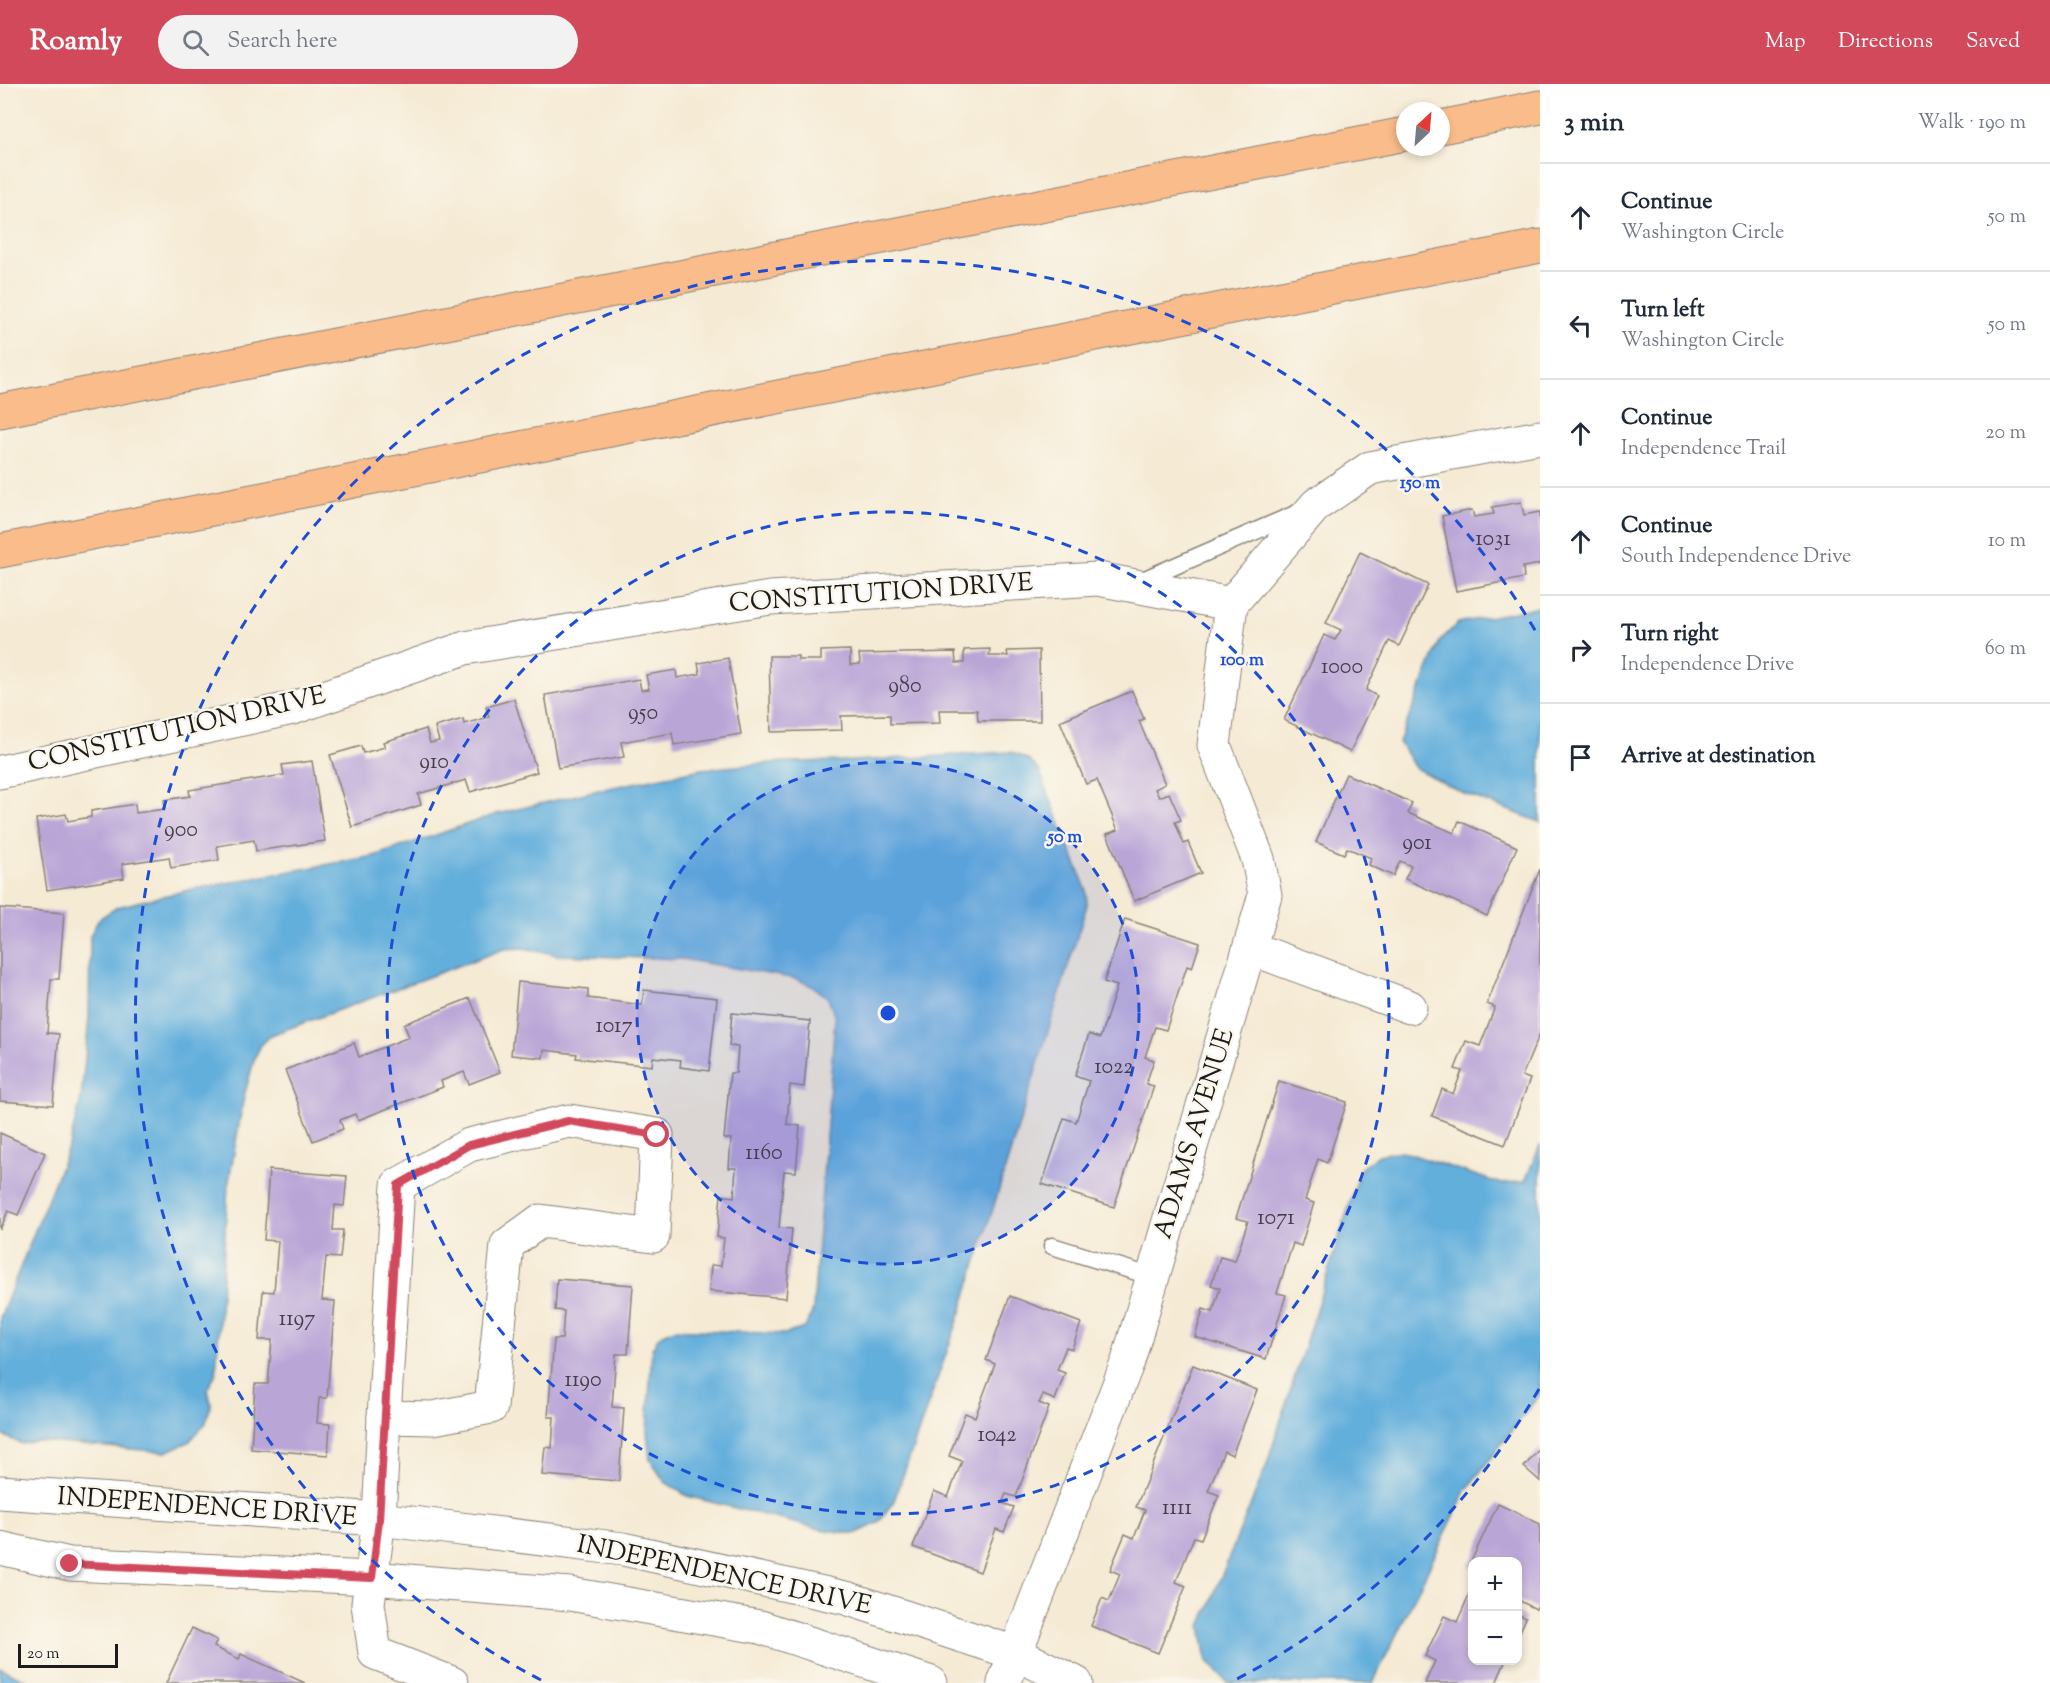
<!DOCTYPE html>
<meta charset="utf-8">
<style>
body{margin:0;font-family:"Sorts Mill Goudy",serif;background:#f2f2f3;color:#1f2937}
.controls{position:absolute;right:18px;bottom:18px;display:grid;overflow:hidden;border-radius:12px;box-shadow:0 3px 9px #0003}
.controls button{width:54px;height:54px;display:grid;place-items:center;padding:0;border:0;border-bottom:2px solid #e0e1e3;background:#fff;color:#1f2937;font:30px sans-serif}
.compass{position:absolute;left:1396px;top:18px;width:54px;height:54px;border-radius:50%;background:#fff;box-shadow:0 3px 9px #0003;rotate:26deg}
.scale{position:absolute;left:18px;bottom:15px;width:100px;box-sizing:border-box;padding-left:6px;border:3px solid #1c1c1c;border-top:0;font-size:16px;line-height:21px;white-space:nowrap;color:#1c1c1c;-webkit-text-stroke:4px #fbf7ec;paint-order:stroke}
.stop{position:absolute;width:18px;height:18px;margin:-14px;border:4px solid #d1495b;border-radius:50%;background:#fff}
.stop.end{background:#d1495b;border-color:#fff;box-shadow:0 2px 6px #0008}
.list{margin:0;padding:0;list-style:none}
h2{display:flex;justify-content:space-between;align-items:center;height:78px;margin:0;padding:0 24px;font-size:26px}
h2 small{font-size:20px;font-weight:400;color:#747a83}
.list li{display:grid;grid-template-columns:39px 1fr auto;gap:18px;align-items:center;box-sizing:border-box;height:108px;padding:0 24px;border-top:2px solid #e0e1e3}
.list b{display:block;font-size:22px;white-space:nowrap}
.list p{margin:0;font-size:20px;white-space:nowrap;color:#747a83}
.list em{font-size:20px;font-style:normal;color:#747a83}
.icon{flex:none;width:33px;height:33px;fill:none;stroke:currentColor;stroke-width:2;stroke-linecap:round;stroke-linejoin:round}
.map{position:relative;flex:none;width:1540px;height:1599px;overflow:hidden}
header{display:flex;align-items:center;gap:36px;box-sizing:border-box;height:84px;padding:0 30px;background:#d1495b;color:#fff}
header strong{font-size:28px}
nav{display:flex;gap:33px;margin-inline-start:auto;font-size:21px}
.search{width:420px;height:54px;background:#f2f2f3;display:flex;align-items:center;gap:15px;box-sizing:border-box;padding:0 21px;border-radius:33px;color:#747a83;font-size:22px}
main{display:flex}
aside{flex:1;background:#fff}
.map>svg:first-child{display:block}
.water{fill:#63afdc;stroke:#40667c;stroke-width:1.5}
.building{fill:#baa5d7}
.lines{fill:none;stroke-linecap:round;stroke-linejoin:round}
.lane-casing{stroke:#888378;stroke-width:19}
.street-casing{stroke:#888378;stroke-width:35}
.highway-casing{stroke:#888378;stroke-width:35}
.lane{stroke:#fff;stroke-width:16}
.street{stroke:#fff;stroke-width:33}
.highway{stroke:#fabc8b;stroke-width:33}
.route{stroke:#d1495b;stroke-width:8}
.ring{fill:none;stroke:#1d4ed8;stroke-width:3;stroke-dasharray:10 8}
.labels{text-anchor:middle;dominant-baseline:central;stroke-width:5;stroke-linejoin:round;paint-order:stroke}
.number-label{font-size:22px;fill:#443e4b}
.street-label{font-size:26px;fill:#1c1c1c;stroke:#fbf7ec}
.centre{fill:#1d4ed8;stroke:#fbf7ec;stroke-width:3}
.ring-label{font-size:18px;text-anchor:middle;font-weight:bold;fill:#1d4ed8;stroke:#fbf7ec;stroke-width:5;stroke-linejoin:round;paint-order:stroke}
</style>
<header>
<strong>Roamly</strong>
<div class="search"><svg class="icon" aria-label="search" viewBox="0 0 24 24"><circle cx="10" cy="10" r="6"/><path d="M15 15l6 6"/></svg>Search here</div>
<nav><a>Map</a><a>Directions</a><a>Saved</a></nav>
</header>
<main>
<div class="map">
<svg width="1540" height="1599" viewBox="0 0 1540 1599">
<rect width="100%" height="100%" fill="#fbf7ec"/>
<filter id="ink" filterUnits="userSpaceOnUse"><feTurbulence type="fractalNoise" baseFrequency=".0167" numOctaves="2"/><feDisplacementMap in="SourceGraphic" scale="12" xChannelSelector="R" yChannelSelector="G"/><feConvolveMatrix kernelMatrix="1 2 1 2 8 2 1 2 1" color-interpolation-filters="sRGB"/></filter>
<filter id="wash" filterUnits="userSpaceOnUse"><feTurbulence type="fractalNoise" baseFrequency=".008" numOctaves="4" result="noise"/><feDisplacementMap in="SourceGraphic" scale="24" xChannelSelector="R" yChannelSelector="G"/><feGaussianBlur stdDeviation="1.35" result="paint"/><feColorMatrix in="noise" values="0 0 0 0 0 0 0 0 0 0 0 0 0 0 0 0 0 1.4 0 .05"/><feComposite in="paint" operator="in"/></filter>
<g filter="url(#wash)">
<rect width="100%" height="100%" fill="#f5ead4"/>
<g class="water">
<path d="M 1540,523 L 1540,738 L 1465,710 L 1415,684 L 1399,658 L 1440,557 L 1458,539 Z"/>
<path d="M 1011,668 L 1027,675 L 1039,686 L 1086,805 L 1087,821 L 962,1225 L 894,1417 L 878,1439 L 855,1450 L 819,1445 L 687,1412 L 665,1398 L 650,1376 L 647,1348 L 652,1265 L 659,1252 L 674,1245 L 784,1250 L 805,1244 L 813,1226 L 835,934 L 828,914 L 814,903 L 797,895 L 682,875 L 558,871 L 524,864 L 504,865 L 271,951 L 262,959 L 255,973 L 244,1012 L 228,1102 L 216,1289 L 208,1305 L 211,1320 L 206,1339 L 189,1358 L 166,1368 L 36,1357 L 22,1360 L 0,1350 L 0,1234 L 70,1059 L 81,1015 L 89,934 L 90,852 L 99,835 L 117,823 L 193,805 L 374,772 L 497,730 L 594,707 L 702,685 L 785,678 L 853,677 Z"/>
<path d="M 1540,1061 L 1540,1310 L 1467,1405 L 1373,1599 L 1228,1599 L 1207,1576 L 1201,1542 L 1266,1383 L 1361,1084 L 1379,1071 L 1401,1067 L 1502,1100 L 1525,1097 Z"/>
<path d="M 0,1584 L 32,1599 L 0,1599 Z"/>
</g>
<g id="blocks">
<g class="building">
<path d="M 1521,418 L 1524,431 L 1540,428 L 1540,480 L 1523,483 L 1524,494 L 1456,507 L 1442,432 L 1472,426 L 1474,433 L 1494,430 L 1492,423 Z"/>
<path d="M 1360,468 L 1428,501 L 1399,562 L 1389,557 L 1366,606 L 1377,612 L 1350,668 L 1284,636 L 1324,551 L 1335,556 L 1341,546 L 1326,539 Z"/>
<path d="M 990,565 L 989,572 L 1008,572 L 1007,567 L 1039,566 L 1040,637 L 978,637 L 977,626 L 939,626 L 940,639 L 890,640 L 890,631 L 841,632 L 842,646 L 771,648 L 769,572 L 798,572 L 798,576 L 821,576 L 821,567 L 850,566 L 850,581 L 860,580 L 859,570 L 955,568 L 956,579 L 964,579 L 964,566 Z"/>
<path d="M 728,574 L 741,650 L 674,661 L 672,649 L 621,658 L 624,673 L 558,684 L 545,611 L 639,595 L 641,606 L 649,605 L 646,591 L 676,586 L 677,594 L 700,590 L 698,579 Z"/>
<path d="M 1132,607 L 1144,635 L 1139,637 L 1165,700 L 1155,705 L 1159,713 L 1169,709 L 1181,736 L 1175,738 L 1184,760 L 1188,758 L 1201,789 L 1134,817 L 1107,750 L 1118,746 L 1097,696 L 1086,700 L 1060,637 Z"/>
<path d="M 514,615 L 537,688 L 470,708 L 466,696 L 418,710 L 421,721 L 352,743 L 330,671 L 361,662 L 363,669 L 385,663 L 383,658 L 426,645 L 430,659 L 439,657 L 435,643 L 463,635 L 464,640 L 489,633 L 486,623 Z"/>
<path d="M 312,677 L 325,757 L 256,767 L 254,756 L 217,762 L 219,776 L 171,784 L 169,773 L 122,780 L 124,794 L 47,806 L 36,735 L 66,730 L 68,737 L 91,733 L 91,727 L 135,720 L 136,729 L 165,725 L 164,716 L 190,712 L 189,706 L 284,691 L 282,681 Z"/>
<path d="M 1346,690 L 1412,719 L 1408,729 L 1454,749 L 1459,737 L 1517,763 L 1487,832 L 1405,795 L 1411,782 L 1400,777 L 1393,792 L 1369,781 L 1371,774 L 1347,764 L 1344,770 L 1316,758 Z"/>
<path d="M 1540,785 L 1540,949 L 1522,992 L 1530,995 L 1505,1061 L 1432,1032 L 1442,1005 L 1453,1010 L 1462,987 L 1455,985 L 1466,957 L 1480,962 L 1495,923 L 1487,920 Z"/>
<path d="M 0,824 L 64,829 L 59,895 L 51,895 L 47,949 L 59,950 L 53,1021 L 0,1017 Z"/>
<path d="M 1125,835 L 1200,859 L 1192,884 L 1187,882 L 1166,946 L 1155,943 L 1145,973 L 1154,976 L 1146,1000 L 1154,1002 L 1114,1123 L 1042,1100 L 1064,1034 L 1076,1038 L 1089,997 L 1075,992 L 1089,950 L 1100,954 L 1117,902 L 1104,898 Z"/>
<path d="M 518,898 L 588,905 L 588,914 L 642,921 L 644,906 L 717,914 L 709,987 L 680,983 L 681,976 L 653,973 L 652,982 L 576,974 L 577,970 L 544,966 L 543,974 L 511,971 Z"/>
<path d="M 470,914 L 500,988 L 469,1000 L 464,988 L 441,997 L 443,1003 L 358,1036 L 355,1030 L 340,1036 L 343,1045 L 313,1057 L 285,986 L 354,959 L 359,973 L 409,953 L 404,940 Z"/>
<path d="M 732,929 L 810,937 L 804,1003 L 790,1001 L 787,1040 L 800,1042 L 796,1088 L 784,1087 L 779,1144 L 792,1145 L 786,1214 L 709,1207 L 711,1181 L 721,1182 L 724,1154 L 717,1153 L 721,1111 L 734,1113 L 736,1084 L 729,1084 L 731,1055 L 724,1055 L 730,989 L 736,989 L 738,963 L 729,962 Z"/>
<path d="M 1279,997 L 1347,1018 L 1327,1079 L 1318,1075 L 1305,1116 L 1314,1119 L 1301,1162 L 1293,1159 L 1277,1209 L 1286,1211 L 1266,1275 L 1195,1253 L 1203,1225 L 1213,1228 L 1220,1204 L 1211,1201 L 1220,1173 L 1235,1177 L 1248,1137 L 1236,1134 Z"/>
<path d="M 0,1049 L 45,1069 L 18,1131 L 8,1127 L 0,1146 Z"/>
<path d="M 269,1086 L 347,1092 L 344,1122 L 335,1121 L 333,1146 L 343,1146 L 340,1174 L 326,1173 L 322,1216 L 335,1217 L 327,1314 L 319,1314 L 317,1339 L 330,1340 L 328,1371 L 251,1365 L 255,1300 L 268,1300 L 272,1256 L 259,1256 L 263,1207 L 274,1208 L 278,1157 L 264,1156 Z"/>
<path d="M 557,1195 L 633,1201 L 628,1270 L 616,1270 L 612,1323 L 624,1324 L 619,1397 L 542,1391 L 545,1363 L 552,1364 L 554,1333 L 548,1333 L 554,1255 L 562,1255 L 564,1227 L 555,1226 Z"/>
<path d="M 1010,1212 L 1081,1239 L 1072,1265 L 1066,1263 L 1057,1286 L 1065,1289 L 1055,1316 L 1043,1311 L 1039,1319 L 1049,1323 L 1016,1413 L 1006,1410 L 1002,1419 L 1014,1423 L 1004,1448 L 996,1445 L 980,1488 L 913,1463 L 934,1407 L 948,1413 L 962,1377 L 949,1372 L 965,1329 L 975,1333 L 995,1280 L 986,1276 Z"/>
<path d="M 1193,1281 L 1257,1306 L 1232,1371 L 1224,1367 L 1208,1407 L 1219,1411 L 1201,1455 L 1194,1453 L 1176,1498 L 1186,1502 L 1158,1569 L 1091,1542 L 1102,1514 L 1109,1517 L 1120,1490 L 1110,1486 L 1125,1450 L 1134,1454 L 1145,1426 L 1136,1423 Z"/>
<path d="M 1540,1364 L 1540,1397 L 1524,1383 Z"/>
<path d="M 1498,1420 L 1540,1440 L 1540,1517 L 1536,1525 L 1520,1517 L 1518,1522 L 1518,1478 L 1472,1478 L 1472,1484 L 1469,1482 Z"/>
<path d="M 1472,1504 L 1472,1576 L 1506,1576 L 1496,1599 L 1425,1599 L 1435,1577 L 1425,1572 L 1444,1532 L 1457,1538 Z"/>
<path d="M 1518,1530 L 1526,1534 L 1518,1552 Z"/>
<path d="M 192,1544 L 217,1556 L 214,1563 L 239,1575 L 241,1570 L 305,1599 L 166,1599 Z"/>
</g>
</g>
</g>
<g filter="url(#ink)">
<use href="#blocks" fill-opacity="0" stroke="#888378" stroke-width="1.5"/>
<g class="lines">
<defs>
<g id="lane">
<path d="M 1138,498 L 1302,427"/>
<path d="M 1052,1162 L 1153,1193"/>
</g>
<g id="street">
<path d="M 0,688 L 293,624 L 465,564 L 770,514 L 1098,495 L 1231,520 L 1316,421 L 1370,384 L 1540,353"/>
<path d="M 1250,864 L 1410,923"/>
<path d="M 569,1037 L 657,1051 L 653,1152 L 540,1137 L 507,1161 L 491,1323 L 433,1334 L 384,1333 L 398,1101 L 469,1061 Z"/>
<path d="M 384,1333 L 379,1435 L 368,1520 L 375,1569 L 452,1599"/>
<path d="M 0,1408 L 379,1435 L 623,1465 L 846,1514 L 1015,1569 L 1076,1599"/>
<path d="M 0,1464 L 70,1480 L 371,1494 L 570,1510 L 760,1543 L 931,1599"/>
<path d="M 1004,1599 L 1128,1277 L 1265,811 L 1258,775 L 1214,661 L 1231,520"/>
</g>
<g id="highway">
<path d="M 1441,43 L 1540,23"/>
<path d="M 0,327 L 1405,50"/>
<path d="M 0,467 L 1540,162"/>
</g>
</defs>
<use href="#lane" class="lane-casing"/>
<use href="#street" class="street-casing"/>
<use href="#highway" class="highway-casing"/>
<use href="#lane" class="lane"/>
<use href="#street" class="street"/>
<use href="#highway" class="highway"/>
</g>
</g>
<g class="lines" filter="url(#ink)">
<path class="route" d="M 70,1480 L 372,1494 L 379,1436 L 398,1101 L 469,1061 L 568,1037 L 657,1051"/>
</g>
<circle cx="888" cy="929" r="251" fill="#1d4ed8" fill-opacity=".12"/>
<g class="ring">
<circle cx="888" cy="929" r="251"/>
<circle cx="888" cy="929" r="501"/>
<path d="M1539 1305A752 752 0 0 1 1235 1596M541 1596A752 752 0 1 1 1539 553"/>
</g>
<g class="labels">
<g class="number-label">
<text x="1493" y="456">1031</text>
<text x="1342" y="584">1000</text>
<text x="905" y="603">980</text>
<text x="643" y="630">950</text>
<text x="434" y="679">910</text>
<text x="181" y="747">900</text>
<text x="1417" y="760">901</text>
<text x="614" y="943">1017</text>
<text x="1114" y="984">1022</text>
<text x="764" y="1070">1160</text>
<text x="1276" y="1135">1071</text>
<text x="297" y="1236">1197</text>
<text x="583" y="1297">1190</text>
<text x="997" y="1352">1042</text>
<text x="1177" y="1425">1111</text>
</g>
<g class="street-label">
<text transform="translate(881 510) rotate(-4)">CONSTITUTION DRIVE</text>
<text transform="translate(177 646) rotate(-13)">CONSTITUTION DRIVE</text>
<text transform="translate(1195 1050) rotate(-73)">ADAMS AVENUE</text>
<text transform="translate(207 1424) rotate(4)">INDEPENDENCE DRIVE</text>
<text transform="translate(724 1492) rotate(12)">INDEPENDENCE DRIVE</text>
</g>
</g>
<circle cx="888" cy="929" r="9" class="centre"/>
<g class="ring-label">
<text x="1420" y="404">150 m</text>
<text x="1242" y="581">100 m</text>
<text x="1065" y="758">50 m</text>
</g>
</svg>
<div class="controls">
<button>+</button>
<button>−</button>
</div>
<svg class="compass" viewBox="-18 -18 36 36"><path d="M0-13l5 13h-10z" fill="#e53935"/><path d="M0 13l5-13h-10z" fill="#747a83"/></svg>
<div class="scale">20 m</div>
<div class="stop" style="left:657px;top:1051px"></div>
<div class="stop end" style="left:70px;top:1480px"></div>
</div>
<aside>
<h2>3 min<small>Walk · 190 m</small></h2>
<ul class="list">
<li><svg class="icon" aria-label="ahead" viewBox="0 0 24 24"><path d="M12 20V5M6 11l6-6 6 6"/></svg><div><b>Continue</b><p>Washington Circle</p></div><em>50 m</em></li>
<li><svg class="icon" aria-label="left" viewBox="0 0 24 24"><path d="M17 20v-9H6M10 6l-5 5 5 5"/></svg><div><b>Turn left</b><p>Washington Circle</p></div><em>50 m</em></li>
<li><svg class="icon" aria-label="ahead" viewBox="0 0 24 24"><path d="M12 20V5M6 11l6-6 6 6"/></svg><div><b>Continue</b><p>Independence Trail</p></div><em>20 m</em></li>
<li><svg class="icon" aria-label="ahead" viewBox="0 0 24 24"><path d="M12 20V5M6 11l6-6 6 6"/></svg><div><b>Continue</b><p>South Independence Drive</p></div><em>10 m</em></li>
<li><svg class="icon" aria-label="right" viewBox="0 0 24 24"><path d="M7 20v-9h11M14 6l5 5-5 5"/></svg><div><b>Turn right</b><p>Independence Drive</p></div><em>60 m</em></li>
<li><svg class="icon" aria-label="arrive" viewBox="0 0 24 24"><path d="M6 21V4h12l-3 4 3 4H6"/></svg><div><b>Arrive at destination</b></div></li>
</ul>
</aside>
</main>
